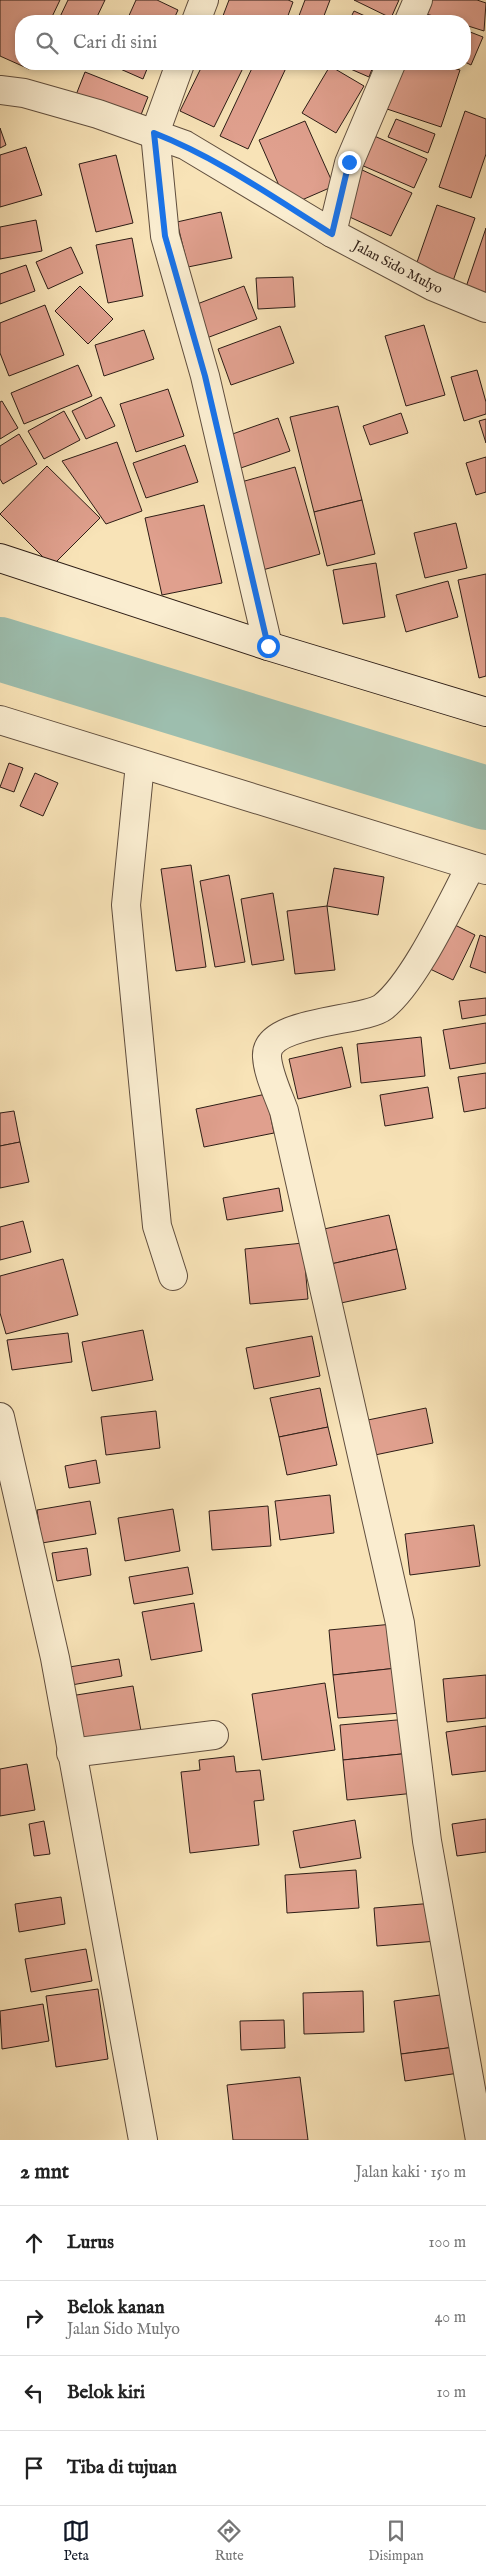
<!DOCTYPE html>
<html lang="id">
<meta charset="utf-8">
<style>
body{margin:0;font-family:"IM FELL English",serif;background:#f2f2f2;color:#222}
.stop{position:absolute;width:15px;height:15px;margin:-11px;border:4px solid #1a73e8;border-radius:50%;background:#fff}
.stop.end{background:#1a73e8;border-color:#fff;box-shadow:0 1px 5px #0008}
.list{margin:0;padding:0;list-style:none}
h2{display:flex;justify-content:space-between;align-items:center;height:65px;margin:0;padding:0 20px;font-size:21px}
h2 small{font-size:16px;font-weight:400;color:#767676}
.list li{display:grid;grid-template-columns:32px 1fr auto;gap:15px;align-items:center;box-sizing:border-box;height:75px;padding:0 20px;border-top:1px solid #e0e0e0}
.list b{display:block;font-size:19px;white-space:nowrap}
.list p{margin:0;font-size:16px;white-space:nowrap;color:#767676}
.list em{font-size:16px;font-style:normal;color:#767676}
.icon{flex:none;width:28px;height:28px;fill:none;stroke:currentColor;stroke-width:2;stroke-linecap:round;stroke-linejoin:round}
.map{position:relative;flex:none;width:486px;height:2140px;overflow:hidden}
.search{position:absolute;background:#fff;box-shadow:0 2px 8px #0003;left:15px;right:15px;top:15px;height:55px;display:flex;align-items:center;gap:12px;box-sizing:border-box;padding:0 18px;border-radius:20px;color:#767676;font-size:19px}
.sheet{height:365px;background:#fff}
nav{display:flex;justify-content:space-around;align-items:center;box-sizing:border-box;height:70px;border-top:1px solid #e0e0e0;background:#fff;font-size:14px;color:#767676}
nav a{display:grid;justify-items:center;gap:2px}
nav .on{color:#111827}
.map>svg:first-child{display:block}
.lines{fill:none;stroke-linecap:round;stroke-linejoin:round}
.river{stroke:#9dbeae;stroke-width:64}
.building{fill:#e0a08e;stroke:#2d1d16}
.street-casing{stroke:#604e3e;stroke-width:30}
.secondary-casing{stroke:#2d1d16;stroke-width:30}
.street{stroke:#faedd0;stroke-width:28}
.secondary{stroke:#faedd0;stroke-width:28}
.route{stroke:#1a73e8;stroke-width:6}
.labels{text-anchor:middle;dominant-baseline:central;stroke-width:4;stroke-linejoin:round;paint-order:stroke}
.street-label{font-size:14px;fill:#2d1d16;stroke:#faedd0}
</style>
<div class="map">
<svg width="486" height="2140" viewBox="0 0 486 2140">
<rect width="100%" height="100%" fill="#f8e3b7"/>
<filter id="stains"><feTurbulence type="fractalNoise" baseFrequency=".004" numOctaves="4"/><feColorMatrix values="0 0 0 0 .2 0 0 0 0 .09 0 0 0 0 .02 0 0 0 .5 -.17"/></filter>
<radialGradient id="worn" r=".72"><stop offset=".6" stop-color="#630" stop-opacity="0"/><stop offset="1" stop-color="#630" stop-opacity=".3"/></radialGradient>
<g class="lines">
<path class="river" d="M 0,649 L 486,798"/>
</g>
<g class="building">
<path d="M 0,0 L 60,0 L 50,21 L 21,21 L 21,64 L 32,64 L 29,69 L 0,56 Z"/>
<path d="M 68,0 L 105,0 L 95,21 L 58,21 Z"/>
<path d="M 136,0 L 157,0 L 178,10 L 173,21 L 130,21 L 127,20 Z"/>
<path d="M 229,0 L 288,0 L 293,2 L 286,21 L 221,21 Z"/>
<path d="M 305,0 L 330,0 L 322,21 L 297,21 Z"/>
<path d="M 354,0 L 399,0 L 391,18 Z"/>
<path d="M 430,0 L 477,0 L 486,3 L 484,31 L 465,25 L 465,21 L 452,21 L 426,14 Z"/>
<path d="M 354,11 L 376,21 L 349,21 Z"/>
<path d="M 465,30 L 483,37 L 471,65 L 465,62 Z"/>
<path d="M 109,64 L 149,64 L 143,79 Z"/>
<path d="M 203,64 L 245,64 L 214,127 L 180,111 Z"/>
<path d="M 254,64 L 277,64 L 286,68 L 248,149 L 220,136 Z"/>
<path d="M 339,64 L 374,64 L 369,77 Z"/>
<path d="M 401,64 L 441,64 L 460,70 L 441,127 L 387,109 Z"/>
<path d="M 330,66 L 364,86 L 336,133 L 302,113 Z"/>
<path d="M 85,72 L 148,97 L 137,125 L 74,100 Z"/>
<path d="M 465,111 L 486,119 L 486,154 L 471,198 L 439,187 Z"/>
<path d="M 396,119 L 435,134 L 428,153 L 388,137 Z"/>
<path d="M 305,121 L 334,186 L 288,206 L 259,140 Z"/>
<path d="M 0,128 L 6,145 L 0,148 Z"/>
<path d="M 372,135 L 427,159 L 414,188 L 359,164 Z"/>
<path d="M 26,147 L 42,195 L 0,207 L 0,155 Z"/>
<path d="M 116,155 L 133,223 L 96,232 L 79,164 Z"/>
<path d="M 360,169 L 412,193 L 391,236 L 341,213 Z"/>
<path d="M 437,205 L 475,218 L 453,281 L 415,268 Z"/>
<path d="M 221,212 L 232,258 L 188,267 L 177,222 Z"/>
<path d="M 36,220 L 42,251 L 0,259 L 0,227 Z"/>
<path d="M 486,228 L 486,300 L 464,293 Z"/>
<path d="M 132,238 L 143,296 L 108,303 L 96,245 Z"/>
<path d="M 71,247 L 83,273 L 48,289 L 36,262 Z"/>
<path d="M 26,265 L 35,291 L 0,304 L 0,274 Z"/>
<path d="M 293,277 L 295,307 L 258,309 L 256,278 Z"/>
<path d="M 80,286 L 113,319 L 88,344 L 55,311 Z"/>
<path d="M 244,286 L 257,319 L 204,339 L 192,306 Z"/>
<path d="M 45,305 L 64,355 L 9,376 L 0,353 L 0,323 Z"/>
<path d="M 424,325 L 445,395 L 406,406 L 385,336 Z"/>
<path d="M 280,326 L 294,363 L 231,385 L 218,349 Z"/>
<path d="M 144,330 L 154,359 L 104,376 L 95,345 Z"/>
<path d="M 78,365 L 92,396 L 24,424 L 11,393 Z"/>
<path d="M 477,370 L 486,402 L 486,414 L 464,421 L 451,377 Z"/>
<path d="M 168,389 L 184,436 L 136,452 L 120,404 Z"/>
<path d="M 101,397 L 115,426 L 86,439 L 72,411 Z"/>
<path d="M 2,401 L 18,428 L 0,439 L 0,402 Z"/>
<path d="M 338,406 L 362,500 L 314,512 L 290,417 Z"/>
<path d="M 64,411 L 80,440 L 44,459 L 28,431 Z"/>
<path d="M 401,413 L 408,433 L 370,445 L 363,426 Z"/>
<path d="M 278,418 L 290,451 L 235,470 L 224,437 Z"/>
<path d="M 486,419 L 486,443 L 479,421 Z"/>
<path d="M 19,434 L 37,464 L 3,484 L 0,479 L 0,446 Z"/>
<path d="M 117,442 L 142,511 L 106,524 L 62,461 Z"/>
<path d="M 185,445 L 198,482 L 146,498 L 133,463 Z"/>
<path d="M 486,457 L 486,492 L 476,495 L 466,463 Z"/>
<path d="M 47,466 L 100,518 L 52,566 L 0,514 Z"/>
<path d="M 295,467 L 320,554 L 259,571 L 234,484 Z"/>
<path d="M 362,500 L 375,554 L 327,566 L 314,512 Z"/>
<path d="M 204,505 L 222,583 L 162,595 L 145,518 Z"/>
<path d="M 456,523 L 467,568 L 425,578 L 414,533 Z"/>
<path d="M 376,563 L 385,617 L 343,624 L 333,570 Z"/>
<path d="M 486,574 L 486,676 L 479,678 L 458,580 Z"/>
<path d="M 448,581 L 458,617 L 406,632 L 396,595 Z"/>
<path d="M 9,763 L 23,768 L 14,792 L 0,787 Z"/>
<path d="M 35,773 L 58,783 L 43,816 L 20,806 Z"/>
<path d="M 191,865 L 206,967 L 176,971 L 161,869 Z"/>
<path d="M 334,868 L 384,877 L 378,915 L 327,906 Z"/>
<path d="M 229,875 L 245,962 L 215,967 L 200,881 Z"/>
<path d="M 273,893 L 284,960 L 252,965 L 241,899 Z"/>
<path d="M 327,906 L 335,970 L 295,974 L 287,911 Z"/>
<path d="M 449,922 L 475,935 L 453,980 L 428,968 Z"/>
<path d="M 480,935 L 486,937 L 486,973 L 470,967 Z"/>
<path d="M 486,998 L 486,1015 L 462,1019 L 459,1001 Z"/>
<path d="M 486,1023 L 486,1063 L 450,1069 L 443,1030 Z"/>
<path d="M 421,1037 L 425,1076 L 361,1083 L 357,1044 Z"/>
<path d="M 342,1047 L 351,1087 L 298,1099 L 289,1059 Z"/>
<path d="M 486,1073 L 486,1108 L 464,1112 L 458,1077 Z"/>
<path d="M 428,1087 L 433,1118 L 385,1126 L 380,1095 Z"/>
<path d="M 266,1094 L 274,1133 L 204,1147 L 196,1109 Z"/>
<path d="M 14,1111 L 20,1142 L 0,1146 L 0,1113 Z"/>
<path d="M 20,1142 L 29,1182 L 0,1188 L 0,1146 Z"/>
<path d="M 279,1188 L 283,1211 L 227,1220 L 223,1198 Z"/>
<path d="M 389,1215 L 397,1249 L 331,1264 L 324,1229 Z"/>
<path d="M 23,1221 L 31,1252 L 0,1260 L 0,1227 Z"/>
<path d="M 303,1243 L 308,1299 L 250,1304 L 245,1249 Z"/>
<path d="M 397,1249 L 406,1289 L 341,1303 L 331,1264 Z"/>
<path d="M 63,1259 L 78,1315 L 6,1334 L 0,1313 L 0,1276 Z"/>
<path d="M 143,1330 L 153,1380 L 92,1391 L 82,1342 Z"/>
<path d="M 68,1333 L 72,1362 L 12,1370 L 7,1340 Z"/>
<path d="M 312,1336 L 320,1376 L 254,1389 L 246,1348 Z"/>
<path d="M 320,1388 L 328,1427 L 279,1437 L 270,1398 Z"/>
<path d="M 426,1408 L 433,1443 L 370,1456 L 363,1421 Z"/>
<path d="M 156,1411 L 160,1448 L 106,1455 L 101,1417 Z"/>
<path d="M 328,1427 L 337,1465 L 287,1475 L 279,1437 Z"/>
<path d="M 96,1460 L 100,1483 L 69,1488 L 65,1466 Z"/>
<path d="M 330,1495 L 334,1533 L 280,1540 L 275,1501 Z"/>
<path d="M 90,1501 L 96,1534 L 42,1543 L 37,1510 Z"/>
<path d="M 268,1506 L 271,1546 L 212,1550 L 209,1511 Z"/>
<path d="M 173,1509 L 180,1551 L 125,1561 L 118,1518 Z"/>
<path d="M 474,1525 L 480,1566 L 410,1575 L 405,1534 Z"/>
<path d="M 87,1548 L 91,1575 L 57,1581 L 52,1553 Z"/>
<path d="M 188,1567 L 193,1594 L 134,1604 L 129,1577 Z"/>
<path d="M 194,1603 L 202,1651 L 151,1660 L 142,1612 Z"/>
<path d="M 393,1624 L 397,1668 L 333,1675 L 329,1630 Z"/>
<path d="M 119,1659 L 122,1676 L 66,1686 L 63,1668 Z"/>
<path d="M 397,1668 L 401,1713 L 338,1718 L 333,1675 Z"/>
<path d="M 486,1675 L 486,1718 L 447,1722 L 443,1679 Z"/>
<path d="M 325,1683 L 335,1750 L 262,1760 L 252,1694 Z"/>
<path d="M 133,1686 L 141,1731 L 71,1743 L 64,1697 Z"/>
<path d="M 408,1719 L 411,1753 L 343,1760 L 340,1725 Z"/>
<path d="M 486,1726 L 486,1771 L 452,1775 L 446,1732 Z"/>
<path d="M 411,1753 L 415,1793 L 347,1800 L 343,1760 Z"/>
<path d="M 234,1756 L 236,1772 L 260,1770 L 264,1800 L 254,1801 L 259,1845 L 190,1853 L 181,1772 L 200,1770 L 199,1760 Z"/>
<path d="M 27,1764 L 35,1810 L 0,1816 L 0,1769 Z"/>
<path d="M 486,1819 L 486,1852 L 457,1856 L 452,1824 Z"/>
<path d="M 355,1820 L 361,1858 L 300,1868 L 293,1831 Z"/>
<path d="M 44,1821 L 50,1854 L 34,1856 L 29,1824 Z"/>
<path d="M 356,1870 L 359,1908 L 287,1913 L 285,1875 Z"/>
<path d="M 61,1897 L 65,1924 L 19,1932 L 15,1904 Z"/>
<path d="M 434,1903 L 437,1941 L 377,1946 L 374,1908 Z"/>
<path d="M 86,1949 L 92,1981 L 31,1992 L 25,1959 Z"/>
<path d="M 98,1989 L 108,2059 L 56,2067 L 46,1996 Z"/>
<path d="M 363,1991 L 364,2032 L 304,2034 L 303,1993 Z"/>
<path d="M 448,1994 L 455,2047 L 401,2054 L 394,2001 Z"/>
<path d="M 43,2004 L 49,2041 L 2,2049 L 0,2011 Z"/>
<path d="M 284,2020 L 285,2048 L 241,2050 L 240,2021 Z"/>
<path d="M 455,2047 L 459,2073 L 405,2081 L 401,2054 Z"/>
<path d="M 300,2077 L 308,2140 L 233,2140 L 227,2085 Z"/>
</g>
<g class="lines">
<defs>
<g id="street">
<path d="M 196,21 L 204,0"/>
<path d="M 409,21 L 418,0"/>
<path d="M 180,64 L 155,133 L 165,236 L 205,376 L 268,646"/>
<path id="s1" d="M 0,90 L 24,93 L 98,114 L 185,145 L 332,233 L 432,286 L 486,308"/>
<path d="M 332,233 L 349,163 L 391,64"/>
<path d="M 0,720 L 486,870"/>
<path d="M 140,764 L 126,905 L 157,1226 L 173,1276"/>
<path d="M 471,866 C 451,903 415,982 383,1007 C 364,1022 264,1020 267,1057 C 268,1074 278,1094 284,1111 L 400,1623 L 427,1841 L 480,2140"/>
<path d="M 0,1417 L 55,1658 L 143,2140"/>
<path d="M 71,1753 L 214,1735"/>
</g>
<path id="secondary" d="M 0,558 L 268,646 L 486,712"/>
</defs>
<use href="#street" class="street-casing"/>
<use href="#secondary" class="secondary-casing"/>
<use href="#street" class="street"/>
<use href="#secondary" class="secondary"/>
</g>
<g class="lines">
<path class="route" d="M 268,646 L 205,376 L 165,236 L 154,133 C 218,158 274,198 332,234 L 349,162"/>
</g>
<g class="labels">
<g class="street-label">
<text stroke="none"><textPath href="#s1" startOffset="439">Jalan Sido Mulyo</textPath></text>
</g>
</g>
<rect width="100%" height="100%" filter="url(#stains)"/>
<rect width="100%" height="100%" fill="url(#worn)"/>
</svg>
<div class="stop" style="left:268px;top:646px"></div>
<div class="stop end" style="left:349px;top:162px"></div>
<div class="search"><svg class="icon" aria-label="search" viewBox="0 0 24 24"><circle cx="10" cy="10" r="6"/><path d="M15 15l6 6"/></svg>Cari di sini</div>
</div>
<section class="sheet">
<h2>2 mnt<small>Jalan kaki · 150 m</small></h2>
<ul class="list">
<li><svg class="icon" aria-label="ahead" viewBox="0 0 24 24"><path d="M12 20V5M6 11l6-6 6 6"/></svg><div><b>Lurus</b></div><em>100 m</em></li>
<li><svg class="icon" aria-label="right" viewBox="0 0 24 24"><path d="M7 20v-9h11M14 6l5 5-5 5"/></svg><div><b>Belok kanan</b><p>Jalan Sido Mulyo</p></div><em>40 m</em></li>
<li><svg class="icon" aria-label="left" viewBox="0 0 24 24"><path d="M17 20v-9H6M10 6l-5 5 5 5"/></svg><div><b>Belok kiri</b></div><em>10 m</em></li>
<li><svg class="icon" aria-label="arrive" viewBox="0 0 24 24"><path d="M6 21V4h12l-3 4 3 4H6"/></svg><div><b>Tiba di tujuan</b></div></li>
</ul>
</section>
<nav>
<a class="on"><svg class="icon" aria-label="map" viewBox="0 0 24 24"><path d="M3 6l6-2 6 2 6-2v14l-6 2-6-2-6 2zM9 4v14M15 6v14"/></svg>Peta</a>
<a><svg class="icon" aria-label="directions" viewBox="0 0 24 24"><path d="M12 3l9 9-9 9-9-9zM9 14v-3h6M13 9l2 2-2 2"/></svg>Rute</a>
<a><svg class="icon" aria-label="saved" viewBox="0 0 24 24"><path d="M7 4h10v16l-5-4-5 4z"/></svg>Disimpan</a>
</nav>
